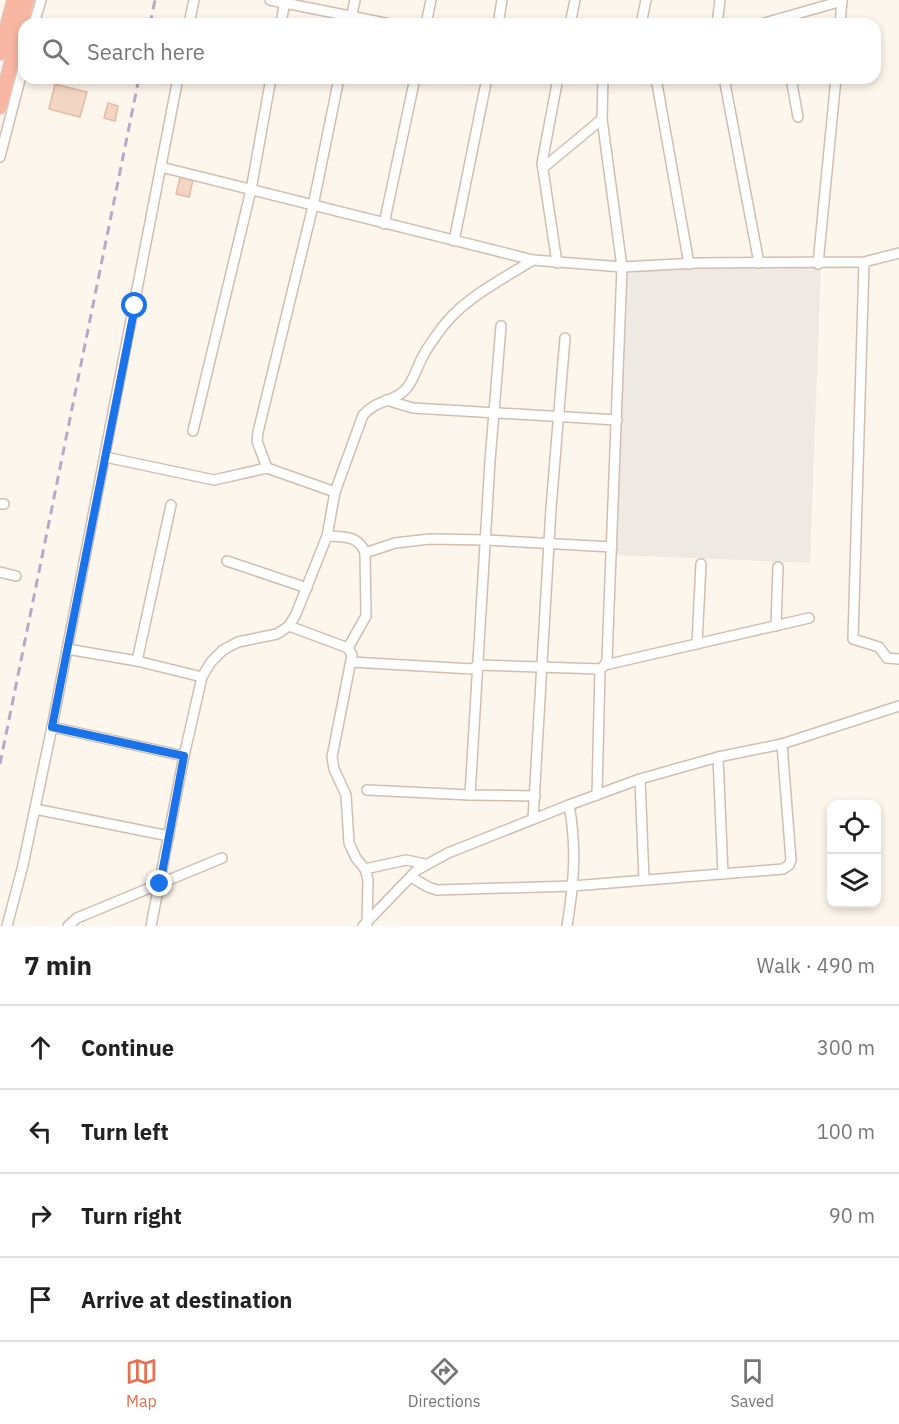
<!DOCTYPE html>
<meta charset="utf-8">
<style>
body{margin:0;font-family:"IBM Plex Sans",sans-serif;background:#f2f2f2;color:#222}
.controls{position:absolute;right:18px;bottom:18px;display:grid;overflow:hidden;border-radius:12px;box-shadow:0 3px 9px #0003}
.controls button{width:54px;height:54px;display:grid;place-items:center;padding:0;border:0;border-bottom:2px solid #e0e0e0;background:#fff;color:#222;font:30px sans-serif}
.stop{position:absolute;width:18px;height:18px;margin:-14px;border:4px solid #1a73e8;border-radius:50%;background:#fff}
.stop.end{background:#1a73e8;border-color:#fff;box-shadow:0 2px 6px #0008}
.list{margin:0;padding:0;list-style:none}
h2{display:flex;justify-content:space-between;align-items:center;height:78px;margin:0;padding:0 24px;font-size:26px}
h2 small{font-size:20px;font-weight:400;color:#767676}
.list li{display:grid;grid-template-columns:39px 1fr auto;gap:18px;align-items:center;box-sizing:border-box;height:84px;padding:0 24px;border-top:2px solid #e0e0e0}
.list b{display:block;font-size:22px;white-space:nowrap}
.list em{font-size:20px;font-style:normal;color:#767676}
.icon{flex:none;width:33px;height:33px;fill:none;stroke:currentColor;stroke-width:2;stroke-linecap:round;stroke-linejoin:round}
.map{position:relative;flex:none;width:899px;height:926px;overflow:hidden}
.search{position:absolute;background:#fff;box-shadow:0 3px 9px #0003;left:18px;right:18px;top:18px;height:66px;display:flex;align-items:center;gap:15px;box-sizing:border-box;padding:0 21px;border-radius:18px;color:#767676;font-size:22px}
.sheet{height:414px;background:#fff}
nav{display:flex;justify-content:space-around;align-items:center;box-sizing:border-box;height:84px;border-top:2px solid #e0e0e0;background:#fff;font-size:16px;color:#767676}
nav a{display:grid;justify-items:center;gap:3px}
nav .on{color:#e76f51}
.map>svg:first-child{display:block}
.industrial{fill:#efe9e4}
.building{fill:#f3d5c3;stroke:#e6bba3;stroke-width:1.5}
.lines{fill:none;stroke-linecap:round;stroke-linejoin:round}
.minor-casing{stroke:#d1beb0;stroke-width:12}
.highway-casing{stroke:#dad1cd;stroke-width:16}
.minor{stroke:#fff;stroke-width:9}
.highway{stroke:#f7b7a3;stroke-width:14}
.rail{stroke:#b9a8c9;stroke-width:3;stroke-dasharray:9 6;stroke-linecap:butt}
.route{stroke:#1a73e8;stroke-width:8}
</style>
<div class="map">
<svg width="899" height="926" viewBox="0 0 899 926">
<rect width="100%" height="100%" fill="#fdf6ec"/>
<path class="industrial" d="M 626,262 L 821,265 L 810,563 L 615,555 Z"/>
<g class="building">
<path d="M 55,84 L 87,92 L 80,117 L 49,109 Z"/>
<path d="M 108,103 L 118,106 L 115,121 L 104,118 Z"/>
<path d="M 180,177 L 193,180 L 189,197 L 176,194 Z"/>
</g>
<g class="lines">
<defs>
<g id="minor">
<path d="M 270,0 L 390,24"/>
<path d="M 34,24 L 41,0"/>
<path d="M 189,24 L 194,0"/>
<path d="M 281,24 L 285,0"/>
<path d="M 350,24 L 355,0"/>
<path d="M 426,24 L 431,0"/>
<path d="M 498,24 L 502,0"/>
<path d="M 570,24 L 575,0"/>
<path d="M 641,24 L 646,0"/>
<path d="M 717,24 L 720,0"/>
<path d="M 761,24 L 842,1"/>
<path d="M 840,24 L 842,0"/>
<path d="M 656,78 L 689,264"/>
<path d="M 724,78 L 759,263"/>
<path d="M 791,78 L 798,117"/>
<path d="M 0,157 L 24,64"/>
<path d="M 161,167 L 533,260 L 622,267 L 696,263 L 864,262 L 899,253"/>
<path d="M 543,168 L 602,119"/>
<path d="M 384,224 L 415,78"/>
<path d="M 454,241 L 487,78"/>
<path d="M 864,262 L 853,639 L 879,647 L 887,658 L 899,659"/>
<path d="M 557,263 L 542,163 L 558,78"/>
<path d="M 818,264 L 836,78"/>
<path d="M 386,400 L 413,408 L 617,420"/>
<path d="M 193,431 L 251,190 L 271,78"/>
<path d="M 105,457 L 214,480 L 267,468 L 335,492"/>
<path d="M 267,468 L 257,441 L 258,432 L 313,206 L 339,78"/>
<path d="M 0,504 L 4,504"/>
<path d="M 327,536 C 343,537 359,535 365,553 L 366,616 L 348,648"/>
<path d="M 365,553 L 395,543 L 430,539 L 486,540 L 612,547"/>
<path d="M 227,561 L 307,588"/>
<path d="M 0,572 L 16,576"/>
<path d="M 289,626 L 348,648 L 352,655 L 332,757 L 334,769 L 346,795 L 349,843 L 356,858 L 365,869 L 368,880 L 367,924"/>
<path d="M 776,626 L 778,567"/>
<path d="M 697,644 L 701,564"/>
<path d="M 67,649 L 137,661 L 202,677"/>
<path d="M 137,661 L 171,505"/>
<path d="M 352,662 L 472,669 L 478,665 L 600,669 L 605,665 L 607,660 L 622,267 L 602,119 L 603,78"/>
<path d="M 605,665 L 809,618"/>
<path d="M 52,727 L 184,756"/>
<path d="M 718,757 L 723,874"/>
<path d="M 640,779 L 644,880"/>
<path d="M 367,790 L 470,795 L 535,796"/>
<path d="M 470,795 L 490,461 L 501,326"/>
<path d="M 597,795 L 600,669"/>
<path d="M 35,809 L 169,836"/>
<path d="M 533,819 L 551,508 L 565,338"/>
<path d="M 365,869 L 406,860 L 425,864"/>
<path d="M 411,877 L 428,887 L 437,890 L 573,886 L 783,869 L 789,865 L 791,860 L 782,744"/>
<path d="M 7,926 L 23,865 L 52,727 L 178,78"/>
<path d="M 68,926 L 77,918 L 222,858"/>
<path d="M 151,926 L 184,756 L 202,677 L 211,662 L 223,650 L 238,642 L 277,634 L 289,626 L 296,614 L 327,536 L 335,492 L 363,415 C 377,399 393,403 406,389 C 414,380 417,367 423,356 C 427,348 433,340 438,333 C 461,299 500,281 533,260"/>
<path d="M 363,926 L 417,870 L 448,853 L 569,805 L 640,779 L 718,757 L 782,744 L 899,706"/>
<path d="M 567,926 C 574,883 577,848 569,805"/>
</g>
<g id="highway">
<path d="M 0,53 L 14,0"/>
<path d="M 0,107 L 27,0"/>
</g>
</defs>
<use href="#minor" class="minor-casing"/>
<use href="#highway" class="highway-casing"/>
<use href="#minor" class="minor"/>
<use href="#highway" class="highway"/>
<g class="rail">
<path d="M 150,24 L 155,0"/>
<path d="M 0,764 L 139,78"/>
</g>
</g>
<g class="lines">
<path class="route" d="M 135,306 L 52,727 L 184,756 L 160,884"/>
</g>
</svg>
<div class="controls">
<button><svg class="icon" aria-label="locate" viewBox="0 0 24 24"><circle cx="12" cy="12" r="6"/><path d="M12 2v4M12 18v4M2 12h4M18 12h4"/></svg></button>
<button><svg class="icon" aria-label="layers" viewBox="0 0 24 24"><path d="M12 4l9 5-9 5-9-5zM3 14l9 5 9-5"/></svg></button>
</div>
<div class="stop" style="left:135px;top:306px"></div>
<div class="stop end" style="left:160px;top:884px"></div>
<div class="search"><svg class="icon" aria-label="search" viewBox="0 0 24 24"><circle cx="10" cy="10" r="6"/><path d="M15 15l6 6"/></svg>Search here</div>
</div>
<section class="sheet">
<h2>7 min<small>Walk · 490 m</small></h2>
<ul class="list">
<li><svg class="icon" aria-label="ahead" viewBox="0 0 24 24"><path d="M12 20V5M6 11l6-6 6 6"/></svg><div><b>Continue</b></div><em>300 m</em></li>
<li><svg class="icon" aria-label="left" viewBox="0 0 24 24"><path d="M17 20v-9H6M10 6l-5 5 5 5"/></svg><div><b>Turn left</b></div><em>100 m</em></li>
<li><svg class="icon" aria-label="right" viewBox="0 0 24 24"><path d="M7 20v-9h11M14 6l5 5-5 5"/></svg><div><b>Turn right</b></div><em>90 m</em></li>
<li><svg class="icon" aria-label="arrive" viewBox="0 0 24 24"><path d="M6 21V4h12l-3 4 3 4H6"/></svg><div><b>Arrive at destination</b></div></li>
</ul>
</section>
<nav>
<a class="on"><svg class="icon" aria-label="map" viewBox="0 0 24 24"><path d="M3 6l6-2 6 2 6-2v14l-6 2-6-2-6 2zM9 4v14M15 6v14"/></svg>Map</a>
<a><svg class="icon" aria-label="directions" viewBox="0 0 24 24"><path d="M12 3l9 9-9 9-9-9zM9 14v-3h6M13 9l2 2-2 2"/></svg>Directions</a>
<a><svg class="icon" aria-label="saved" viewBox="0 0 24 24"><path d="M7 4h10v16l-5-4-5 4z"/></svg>Saved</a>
</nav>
